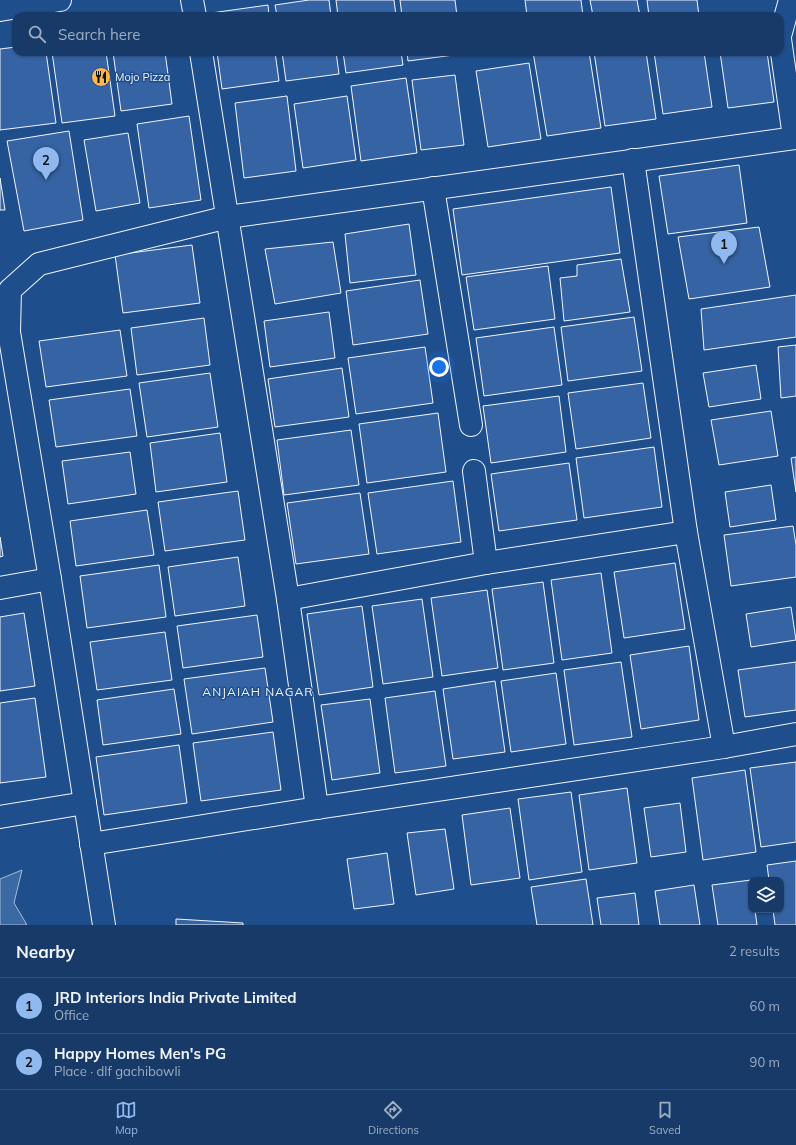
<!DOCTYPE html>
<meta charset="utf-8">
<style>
body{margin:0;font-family:Mulish,sans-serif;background:#20416f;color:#f1f3f6}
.controls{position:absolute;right:12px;bottom:12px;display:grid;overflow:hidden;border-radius:8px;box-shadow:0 1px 3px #0004}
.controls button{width:36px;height:36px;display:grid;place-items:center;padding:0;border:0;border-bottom:1px solid #36547d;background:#173a69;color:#f1f3f6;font:20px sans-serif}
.you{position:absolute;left:439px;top:367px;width:14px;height:14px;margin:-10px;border:3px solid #fff;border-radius:50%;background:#1a73e8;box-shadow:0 0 0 6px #1a73e833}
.badge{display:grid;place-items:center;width:26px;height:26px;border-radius:50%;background:#90b9f0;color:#111;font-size:13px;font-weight:700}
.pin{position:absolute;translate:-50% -33px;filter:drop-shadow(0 1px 2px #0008)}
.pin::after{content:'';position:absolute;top:21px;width:14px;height:12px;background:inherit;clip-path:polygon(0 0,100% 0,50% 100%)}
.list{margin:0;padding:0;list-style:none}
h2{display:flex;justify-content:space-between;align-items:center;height:52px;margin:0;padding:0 16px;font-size:17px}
h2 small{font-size:13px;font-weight:400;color:#9eadc0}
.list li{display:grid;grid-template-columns:26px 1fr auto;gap:12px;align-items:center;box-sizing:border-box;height:56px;padding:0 16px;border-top:1px solid #36547d}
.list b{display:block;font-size:15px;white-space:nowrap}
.list p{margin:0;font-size:13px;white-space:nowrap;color:#9eadc0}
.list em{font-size:13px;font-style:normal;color:#9eadc0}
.icon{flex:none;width:22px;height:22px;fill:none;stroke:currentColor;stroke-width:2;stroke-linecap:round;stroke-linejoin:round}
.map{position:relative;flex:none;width:796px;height:925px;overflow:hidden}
.search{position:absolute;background:#173a69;box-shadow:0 1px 3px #0004;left:12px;right:12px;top:12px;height:44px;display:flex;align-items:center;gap:10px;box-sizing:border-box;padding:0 14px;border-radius:12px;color:#9eadc0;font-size:15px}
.sheet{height:164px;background:#173a69}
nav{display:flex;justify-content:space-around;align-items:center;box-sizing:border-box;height:56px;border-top:1px solid #36547d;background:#173a69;font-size:11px;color:#9eadc0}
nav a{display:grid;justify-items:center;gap:2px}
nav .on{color:#90b9f0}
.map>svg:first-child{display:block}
.water{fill:#3b69a3;stroke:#a8bbd7}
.building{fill:#3563a3;stroke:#f2f6ff}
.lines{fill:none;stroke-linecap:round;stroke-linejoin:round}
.street-casing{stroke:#f2f6ff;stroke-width:24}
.secondary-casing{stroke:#f2f6ff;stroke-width:24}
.street{stroke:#1f4e8c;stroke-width:22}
.secondary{stroke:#1f4e8c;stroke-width:22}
.labels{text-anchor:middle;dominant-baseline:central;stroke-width:3;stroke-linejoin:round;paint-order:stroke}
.poi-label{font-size:11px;fill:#f2f6ff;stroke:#1f4e8c;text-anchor:start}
.neighbourhood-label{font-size:12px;letter-spacing:1px;fill:#f2f6ff;stroke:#1f4e8c}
</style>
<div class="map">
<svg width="796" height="925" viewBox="0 0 796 925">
<rect width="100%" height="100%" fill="#1f4e8c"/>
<path class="water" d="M 22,870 L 14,903 L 27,925 L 0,925 L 0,879 Z"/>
<g class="building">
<path d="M 309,0 L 329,0 L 331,16 L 277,16 L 275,5 Z"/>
<path d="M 336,0 L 394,0 L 396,16 L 338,16 Z"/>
<path d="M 400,0 L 455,0 L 457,16 L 402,16 Z"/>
<path d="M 525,0 L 581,0 L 583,16 L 527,16 Z"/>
<path d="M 590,0 L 637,0 L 640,16 L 593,16 Z"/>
<path d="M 647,0 L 697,0 L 699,16 L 649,16 Z"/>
<path d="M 268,5 L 269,16 L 212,16 L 211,13 Z"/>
<path d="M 16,47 L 16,52 L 46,52 L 56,123 L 0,130 L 0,49 Z"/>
<path d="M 52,52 L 106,52 L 115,116 L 62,123 Z"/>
<path d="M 113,52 L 165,52 L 172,104 L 121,111 Z"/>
<path d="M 217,52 L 275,52 L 279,81 L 222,89 Z"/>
<path d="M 282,52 L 336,52 L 339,74 L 286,81 Z"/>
<path d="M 343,52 L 401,52 L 403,65 L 346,73 Z"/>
<path d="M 407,52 L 462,52 L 462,54 L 408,61 Z"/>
<path d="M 533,52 L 589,52 L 601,128 L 547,136 Z"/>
<path d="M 594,52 L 646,52 L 656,119 L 605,126 Z"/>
<path d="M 654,52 L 704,52 L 712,107 L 663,114 Z"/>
<path d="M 720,52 L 767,52 L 774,102 L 728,108 Z"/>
<path d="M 529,63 L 541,139 L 488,147 L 476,71 Z"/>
<path d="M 455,75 L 464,145 L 421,150 L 412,80 Z"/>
<path d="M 406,78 L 417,153 L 361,161 L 351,86 Z"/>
<path d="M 287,96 L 296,171 L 244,178 L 235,103 Z"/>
<path d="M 347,96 L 356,160 L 303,168 L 294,104 Z"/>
<path d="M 189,116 L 201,200 L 149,208 L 137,124 Z"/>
<path d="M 69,131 L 83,220 L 24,231 L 7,141 Z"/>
<path d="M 128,133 L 140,203 L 96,211 L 84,140 Z"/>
<path d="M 739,165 L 747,223 L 668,234 L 659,176 Z"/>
<path d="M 0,178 L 5,210 L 0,210 Z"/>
<path d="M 611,187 L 620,253 L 462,275 L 453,209 Z"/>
<path d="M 409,224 L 416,275 L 350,283 L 345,234 Z"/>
<path d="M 759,227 L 770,287 L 689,299 L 678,237 Z"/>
<path d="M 333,242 L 341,293 L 275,304 L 265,249 Z"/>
<path d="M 192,245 L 200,303 L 123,313 L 115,255 Z"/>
<path d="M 621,259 L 630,312 L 564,321 L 560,278 L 577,276 L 577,265 Z"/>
<path d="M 548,266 L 555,319 L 474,330 L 466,277 Z"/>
<path d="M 420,280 L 428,334 L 353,345 L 346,291 Z"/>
<path d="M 796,295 L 796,337 L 704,350 L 701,309 Z"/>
<path d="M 329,312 L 335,358 L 270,367 L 264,321 Z"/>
<path d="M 634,317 L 642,371 L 568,381 L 561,327 Z"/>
<path d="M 204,318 L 210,365 L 137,375 L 131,328 Z"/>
<path d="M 554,327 L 562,385 L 484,396 L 476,338 Z"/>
<path d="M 120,330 L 127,376 L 46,387 L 39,341 Z"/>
<path d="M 796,345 L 796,396 L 781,398 L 778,347 Z"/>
<path d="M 425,347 L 433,403 L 356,414 L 348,358 Z"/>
<path d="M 756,365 L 761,399 L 709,407 L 703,373 Z"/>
<path d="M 342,368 L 349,417 L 275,427 L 268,379 Z"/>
<path d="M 210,373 L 218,427 L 147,437 L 139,383 Z"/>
<path d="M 643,383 L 651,438 L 576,449 L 568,393 Z"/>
<path d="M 130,389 L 137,436 L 56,447 L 49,400 Z"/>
<path d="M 559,396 L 566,452 L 491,463 L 483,406 Z"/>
<path d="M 771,411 L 778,456 L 719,465 L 711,420 Z"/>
<path d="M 438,413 L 446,472 L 367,483 L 359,424 Z"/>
<path d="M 351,430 L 359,485 L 284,495 L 277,440 Z"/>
<path d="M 220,433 L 227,482 L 156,492 L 150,443 Z"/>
<path d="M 654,447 L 662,507 L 584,518 L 576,458 Z"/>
<path d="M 130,452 L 136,494 L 68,504 L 62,461 Z"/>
<path d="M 796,457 L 796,492 L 791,458 Z"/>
<path d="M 569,463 L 577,520 L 499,531 L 491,474 Z"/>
<path d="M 453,481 L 461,542 L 377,554 L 368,493 Z"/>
<path d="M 771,485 L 776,520 L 730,527 L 725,492 Z"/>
<path d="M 238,491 L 245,540 L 165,551 L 158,502 Z"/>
<path d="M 360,493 L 369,554 L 296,564 L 287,503 Z"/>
<path d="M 147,510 L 154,555 L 76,566 L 70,521 Z"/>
<path d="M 793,526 L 796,545 L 796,577 L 731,586 L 724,535 Z"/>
<path d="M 0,537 L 3,556 L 0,557 Z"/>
<path d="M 238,557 L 245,606 L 175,616 L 168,567 Z"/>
<path d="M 675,563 L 685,629 L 624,638 L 614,572 Z"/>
<path d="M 159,565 L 166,617 L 87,628 L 80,576 Z"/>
<path d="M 601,573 L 612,653 L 562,660 L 551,580 Z"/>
<path d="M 543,582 L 554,663 L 503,670 L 492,589 Z"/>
<path d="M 487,590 L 498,668 L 442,676 L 431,598 Z"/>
<path d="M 422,599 L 433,677 L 383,684 L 372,606 Z"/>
<path d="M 362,606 L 373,687 L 319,695 L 307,614 Z"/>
<path d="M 791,607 L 796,640 L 751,647 L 746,614 Z"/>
<path d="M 24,613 L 35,686 L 0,691 L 0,617 Z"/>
<path d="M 257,615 L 263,657 L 183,668 L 177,626 Z"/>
<path d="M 165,632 L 172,680 L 97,690 L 90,642 Z"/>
<path d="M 689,646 L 699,720 L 641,729 L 630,655 Z"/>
<path d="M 621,662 L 632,737 L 574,745 L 564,670 Z"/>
<path d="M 796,662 L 796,710 L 745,717 L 738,670 Z"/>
<path d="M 265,668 L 273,722 L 192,734 L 184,679 Z"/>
<path d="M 556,673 L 566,744 L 511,752 L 501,681 Z"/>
<path d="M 495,681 L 505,752 L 453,759 L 443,689 Z"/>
<path d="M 174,689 L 181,734 L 103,745 L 97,700 Z"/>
<path d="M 435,691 L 446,766 L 395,773 L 385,698 Z"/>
<path d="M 35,698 L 46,777 L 0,783 L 0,703 Z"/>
<path d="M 370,699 L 380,773 L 332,780 L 321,705 Z"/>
<path d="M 273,732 L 281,790 L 201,801 L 193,743 Z"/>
<path d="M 179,745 L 187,803 L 104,815 L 96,757 Z"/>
<path d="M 796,762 L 796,842 L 761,847 L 750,768 Z"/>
<path d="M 745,770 L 756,852 L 703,860 L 692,778 Z"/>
<path d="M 627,788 L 637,863 L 589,870 L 579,795 Z"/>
<path d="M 571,792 L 582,872 L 529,880 L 518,799 Z"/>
<path d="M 680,803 L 686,852 L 651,857 L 644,808 Z"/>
<path d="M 510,808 L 520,878 L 471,885 L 462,815 Z"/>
<path d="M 445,829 L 454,889 L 416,895 L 407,833 Z"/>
<path d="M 387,853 L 394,904 L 354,909 L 347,859 Z"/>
<path d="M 796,861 L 796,925 L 775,925 L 773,910 L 781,910 L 781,880 L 769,880 L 767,865 Z"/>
<path d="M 586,879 L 593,925 L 537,925 L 531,887 Z"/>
<path d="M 751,880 L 751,910 L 755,910 L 757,925 L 718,925 L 712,885 Z"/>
<path d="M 694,885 L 700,925 L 660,925 L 655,891 Z"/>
<path d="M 635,893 L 639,925 L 601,925 L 597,898 Z"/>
<path d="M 176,919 L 243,923 L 243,925 L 176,925 Z"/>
</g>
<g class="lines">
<defs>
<g id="street">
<path d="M 192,0 L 195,16"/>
<path d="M 780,36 L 790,0"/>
<path d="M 780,39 L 794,137"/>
<path d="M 201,52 L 288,599 L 317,808"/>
<path d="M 633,160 L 686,532"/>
<path d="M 433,188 L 471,425"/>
<path d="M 474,471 L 486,563"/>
<path d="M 0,588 L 50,579"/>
<path d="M 288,599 L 486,563 L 686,532 L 724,747"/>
<path d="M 0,817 L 85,803"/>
<path d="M 91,844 L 317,808 L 724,747 L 796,734"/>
<path d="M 104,925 L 50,579 L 9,332 L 10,290 L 39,264 L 228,217 L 796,138"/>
</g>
<path id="secondary" d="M 0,10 L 60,0"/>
</defs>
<use href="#street" class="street-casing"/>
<use href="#secondary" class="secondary-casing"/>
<use href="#street" class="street"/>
<use href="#secondary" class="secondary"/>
</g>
<defs>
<symbol id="restaurant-disc" viewBox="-11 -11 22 22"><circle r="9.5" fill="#ffb74d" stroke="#1f4e8c"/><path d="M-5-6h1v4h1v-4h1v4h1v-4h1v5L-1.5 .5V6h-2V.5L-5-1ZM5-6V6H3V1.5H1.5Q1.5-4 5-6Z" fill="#111"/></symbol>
</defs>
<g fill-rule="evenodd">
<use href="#restaurant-disc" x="90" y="66" width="22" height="22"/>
</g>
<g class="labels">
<g class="poi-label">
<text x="115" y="77">Mojo Pizza</text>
</g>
<g class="neighbourhood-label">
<text x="258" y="691">ANJAIAH NAGAR</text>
</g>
</g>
</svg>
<div class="controls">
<button><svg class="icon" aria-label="layers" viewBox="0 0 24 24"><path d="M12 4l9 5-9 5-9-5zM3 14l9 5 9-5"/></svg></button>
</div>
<div class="you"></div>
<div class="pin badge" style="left:724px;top:264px">1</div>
<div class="pin badge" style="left:46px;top:180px">2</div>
<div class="search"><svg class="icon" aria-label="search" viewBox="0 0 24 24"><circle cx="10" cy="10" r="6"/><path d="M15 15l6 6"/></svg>Search here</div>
</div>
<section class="sheet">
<h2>Nearby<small>2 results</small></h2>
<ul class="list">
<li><span class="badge">1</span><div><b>JRD Interiors India Private Limited</b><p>Office</p></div><em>60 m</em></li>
<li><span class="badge">2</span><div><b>Happy Homes Men's PG</b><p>Place · dlf gachibowli</p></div><em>90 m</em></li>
</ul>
</section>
<nav>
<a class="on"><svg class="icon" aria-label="map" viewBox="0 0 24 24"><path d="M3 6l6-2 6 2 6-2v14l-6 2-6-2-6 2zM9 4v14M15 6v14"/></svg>Map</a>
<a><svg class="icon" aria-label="directions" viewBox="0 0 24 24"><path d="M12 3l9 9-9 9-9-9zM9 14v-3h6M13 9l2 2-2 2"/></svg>Directions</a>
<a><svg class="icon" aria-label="saved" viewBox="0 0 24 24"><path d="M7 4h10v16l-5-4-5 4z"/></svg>Saved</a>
</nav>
